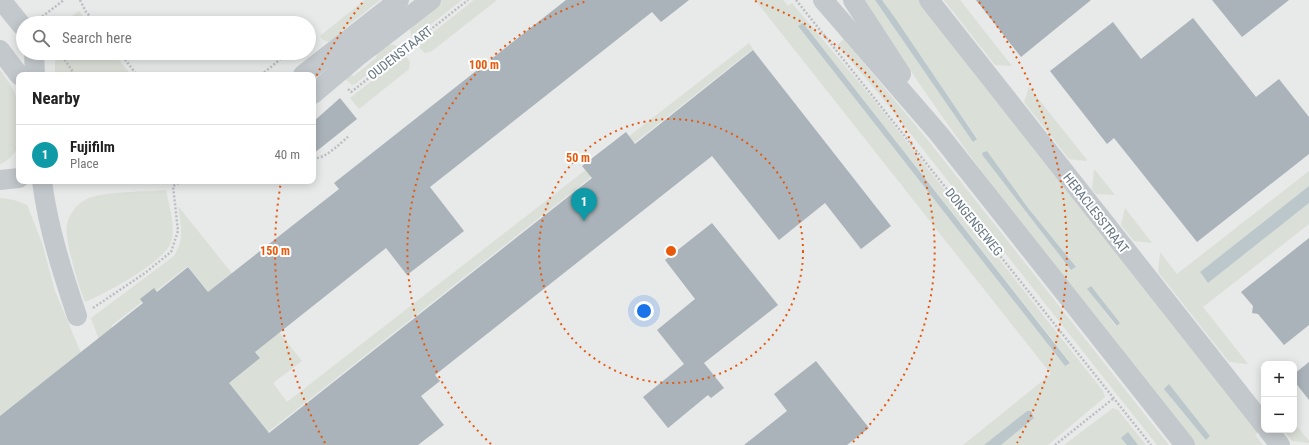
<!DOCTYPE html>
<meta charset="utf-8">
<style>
body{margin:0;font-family:"Roboto Condensed",sans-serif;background:#f6f6f6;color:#222}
.controls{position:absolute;right:12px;bottom:12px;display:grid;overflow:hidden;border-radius:8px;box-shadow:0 2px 10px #0003}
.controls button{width:36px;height:36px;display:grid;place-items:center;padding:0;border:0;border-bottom:1px solid #e0e0e0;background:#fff;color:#222;font:20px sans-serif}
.you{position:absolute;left:644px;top:311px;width:14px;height:14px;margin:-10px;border:3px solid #fff;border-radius:50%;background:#1a73e8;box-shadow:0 0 0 6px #1a73e833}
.badge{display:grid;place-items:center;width:26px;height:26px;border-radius:50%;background:#e4572e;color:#fff;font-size:13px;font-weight:700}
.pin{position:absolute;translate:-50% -33px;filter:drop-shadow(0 1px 2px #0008)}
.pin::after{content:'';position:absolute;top:21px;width:14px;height:12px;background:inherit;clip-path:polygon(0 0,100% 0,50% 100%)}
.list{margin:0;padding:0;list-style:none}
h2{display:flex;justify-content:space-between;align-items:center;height:52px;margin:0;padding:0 16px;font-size:17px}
h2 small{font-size:13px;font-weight:400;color:#767676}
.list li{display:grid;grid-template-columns:26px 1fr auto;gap:12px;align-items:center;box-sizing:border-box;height:60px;padding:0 16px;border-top:1px solid #e0e0e0}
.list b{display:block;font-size:15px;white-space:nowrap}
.list p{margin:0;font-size:13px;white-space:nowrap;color:#767676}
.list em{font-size:13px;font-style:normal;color:#767676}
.icon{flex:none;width:22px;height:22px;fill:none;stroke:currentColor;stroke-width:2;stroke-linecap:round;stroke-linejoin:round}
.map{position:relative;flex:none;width:1309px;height:445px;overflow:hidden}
.search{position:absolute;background:#fff;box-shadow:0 2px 10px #0003;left:16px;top:16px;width:300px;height:44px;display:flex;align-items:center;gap:10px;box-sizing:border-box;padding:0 14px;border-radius:22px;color:#767676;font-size:15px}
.panel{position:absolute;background:#fff;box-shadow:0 2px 10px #0003;left:16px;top:72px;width:300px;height:112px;border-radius:8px}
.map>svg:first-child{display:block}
.built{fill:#e8e9e9;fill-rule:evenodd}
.green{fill:#dadfd7;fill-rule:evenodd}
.water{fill:#bbc7cb}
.building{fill:#aab3b9}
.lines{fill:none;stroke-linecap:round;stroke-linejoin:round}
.path{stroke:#bbbfc2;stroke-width:2.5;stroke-dasharray:2 2;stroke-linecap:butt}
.minor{stroke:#c3c8cc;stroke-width:20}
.ring{fill:none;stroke:#e8590c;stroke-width:2;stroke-dasharray:2 4}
.labels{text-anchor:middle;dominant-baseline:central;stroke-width:4;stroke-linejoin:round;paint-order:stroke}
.street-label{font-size:13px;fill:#657683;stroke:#fff}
.centre{fill:#e8590c;stroke:#fff;stroke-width:2}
.ring-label{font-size:12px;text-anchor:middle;font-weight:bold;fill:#e8590c;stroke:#fff;stroke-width:4;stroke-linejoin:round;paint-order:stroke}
</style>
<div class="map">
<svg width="1309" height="445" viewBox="0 0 1309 445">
<rect width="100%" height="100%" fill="#fafaf8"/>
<path class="built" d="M 0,0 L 1309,0 L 1309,445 L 0,445 ZM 23,23 L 309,23 L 309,53 L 23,53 ZM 19,75 L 313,75 L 313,181 L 19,181 ZM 1264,364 L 1294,364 L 1294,430 L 1264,430 Z"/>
<g class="green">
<path d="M 365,0 L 380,0 L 340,32 L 341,36 L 329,42 L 323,40 L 320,36 Z"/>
<path d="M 442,0 L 462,0 L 412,39 L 410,30 L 414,22 Z"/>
<path d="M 474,0 L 497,0 L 432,51 L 425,53 L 417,45 Z"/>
<path d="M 755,0 L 783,0 L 788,6 L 792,3 L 872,98 L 1103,391 L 1105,397 L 1048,445 L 1001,445 L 1034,418 L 1027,411 L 984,445 L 963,445 L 1051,374 ZM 803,23 L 1070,362 L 1070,363 L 1065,366 L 798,26 Z"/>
<path d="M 865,0 L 875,0 L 973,142 L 977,138 L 882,0 L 920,0 L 1260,431 L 1255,435 L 1263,445 L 1194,445 C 1080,299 962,157 865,0 ZM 987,151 L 1028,208 L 1076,267 L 1071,270 L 983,156 ZM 1087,289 L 1120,323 L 1117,326 L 1116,326 ZM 1169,384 L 1210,436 L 1206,440 Z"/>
<path d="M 944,0 L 960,0 L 1012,66 L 995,65 Z"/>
<path d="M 79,11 L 89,23 L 62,23 Z"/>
<path d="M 844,39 L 931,144 L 1169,445 L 1157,445 L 880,95 L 837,45 Z"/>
<path d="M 749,43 L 753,49 L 268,432 L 198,406 L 260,357 L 188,266 L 111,326 L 183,418 L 105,356 L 91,318 L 174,256 C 185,238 181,226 178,206 L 302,361 L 273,383 L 287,402 Z"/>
<path d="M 388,44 L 395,45 L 400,49 L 355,84 L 352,85 L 344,78 L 347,74 L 354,76 L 376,58 L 377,51 Z"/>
<path d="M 55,53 L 113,53 L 131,75 L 55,75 Z"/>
<path d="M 405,55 L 410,62 L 409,69 L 359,109 L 350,98 Z"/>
<path d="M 0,70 C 8,81 15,90 18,103 C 20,110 21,137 19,144 C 17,152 7,162 0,164 Z"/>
<path d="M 1029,87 L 1087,160 L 1086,161 L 1069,159 L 1024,102 Z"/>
<path d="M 1094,170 L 1095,170 L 1115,195 L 1096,194 L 1092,189 Z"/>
<path d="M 1309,171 L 1309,186 L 1200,272 L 1208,283 L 1309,203 L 1309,224 L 1203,307 L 1248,364 L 1229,362 L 1158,272 L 1160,252 L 1177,274 Z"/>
<path d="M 166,190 C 169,205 176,227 171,242 C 165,262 104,294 85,302 C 79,287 64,239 67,225 C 68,215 78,203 87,199 C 103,191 147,192 166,190 Z"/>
<path d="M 0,198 L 14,200 L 27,205 L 42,243 L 55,291 L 91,377 L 0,445 Z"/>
<path d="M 1125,208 L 1128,212 L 1152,243 L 1134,241 L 1121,225 Z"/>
<path d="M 1113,408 L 1118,410 L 1146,445 L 1138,445 L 1128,433 L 1135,445 L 1064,445 Z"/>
<path d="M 1294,422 L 1309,441 L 1309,443 L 1292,441 L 1283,430 L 1294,430 Z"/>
</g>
<g class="water">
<path d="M 875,0 L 882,0 L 895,18 L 977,139 L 973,142 Z"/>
<path d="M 803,23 L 1070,363 L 1065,366 L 798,26 Z"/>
<path d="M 987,151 L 1028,208 L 1076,267 L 1071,270 L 983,156 L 982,153 Z"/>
<path d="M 1309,186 L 1309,203 L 1208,283 L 1200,272 Z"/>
<path d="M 1091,286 L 1120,323 L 1117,326 L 1087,289 Z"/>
<path d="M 1169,384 L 1210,436 L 1206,440 L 1164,389 Z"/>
<path d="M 1027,411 L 1031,411 L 1034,418 L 1001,445 L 984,445 Z"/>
<path d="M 1128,432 L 1138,445 L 1127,445 L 1121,438 Z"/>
</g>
<g class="building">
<path d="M 566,0 L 689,0 L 661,22 L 652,12 L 430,187 L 464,231 L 407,275 L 386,248 L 255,352 L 260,358 L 229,383 L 269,433 L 592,178 L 582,166 L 626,132 L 635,144 L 753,50 L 891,226 L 861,249 L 825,203 L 779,240 L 712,156 L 435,375 L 440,381 L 421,396 L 444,425 L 418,445 L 0,445 L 0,416 L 143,303 L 140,299 L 154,288 L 157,292 L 188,267 L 208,292 L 339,189 L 334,183 Z"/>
<path d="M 976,0 L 1091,0 L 1021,57 Z"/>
<path d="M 1212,0 L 1289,0 L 1242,37 Z"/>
<path d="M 1193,18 L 1256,97 L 1279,79 L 1309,117 L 1309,154 L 1197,242 L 1114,138 L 1107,144 L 1050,71 L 1113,22 L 1141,59 Z"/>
<path d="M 340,98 L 357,119 L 313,154 L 313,122 Z"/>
<path d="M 712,223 L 778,305 L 704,363 L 724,388 L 711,398 L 708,395 L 668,428 L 643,397 L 684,364 L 657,330 L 695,299 L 665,260 Z"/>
<path d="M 1309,238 L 1309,325 L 1284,345 L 1258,314 L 1252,313 L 1253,306 L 1241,292 Z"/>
<path d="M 816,361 L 869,428 L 847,445 L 744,445 L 787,411 L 774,394 Z"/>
<path d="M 1309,362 L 1309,400 L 1294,381 L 1294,374 Z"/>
</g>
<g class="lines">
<g class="path">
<path d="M 80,0 L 86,12 L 96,23"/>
<path d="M 796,0 L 1151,445"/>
<path d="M 39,19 L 64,0"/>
<path d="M 60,53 L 75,75"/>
<path d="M 120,53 L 137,75"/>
<path d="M 261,75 L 288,53"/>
<path d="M 348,89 L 351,92 L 468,0"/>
<path d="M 313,158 C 325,160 340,143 349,136"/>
<path d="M 93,308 L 145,273 L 171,252 L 178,231 L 173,186 L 182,181"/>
<path d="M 1055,445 L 1114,398"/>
</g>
<g class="minor">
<path d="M 1,0 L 23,27"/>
<path d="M 823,0 L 939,134 L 1185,445"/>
<path d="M 853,0 L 901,74"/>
<path d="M 929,0 L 1264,425"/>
<path d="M 0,50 L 19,75"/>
<path d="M 34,53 L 35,75"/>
<path d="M 303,75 L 399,0"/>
<path d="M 313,94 L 358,56 L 431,0"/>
<path d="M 0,180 L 19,178"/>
<path d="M 42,181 C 48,228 62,271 77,316"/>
<path d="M 1268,430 L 1280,445"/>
</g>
</g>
<g class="ring">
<circle cx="671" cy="251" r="132"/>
<path d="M491 444A264 264 0 0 1 587 1M755 1A264 264 0 0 1 851 444"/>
<path d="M325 443A396 396 0 0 1 281 182M314 81A396 396 0 0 1 363 2M979 2A396 396 0 0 1 1017 443"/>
</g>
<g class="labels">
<g class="street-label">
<text transform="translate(400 53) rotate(-38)">OUDENSTAART</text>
<text transform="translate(1096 213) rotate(52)">HERACLESSTRAAT</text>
<text transform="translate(974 222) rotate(51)">DONGENSEWEG</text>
</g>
</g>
<circle cx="671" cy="251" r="6" class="centre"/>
<g class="ring-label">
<text x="484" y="69">100 m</text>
<text x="578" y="162">50 m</text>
<text x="275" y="255">150 m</text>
</g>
</svg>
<div class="controls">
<button>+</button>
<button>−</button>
</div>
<div class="you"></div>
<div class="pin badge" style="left:584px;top:221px;background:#0f9aa8">1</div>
<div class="search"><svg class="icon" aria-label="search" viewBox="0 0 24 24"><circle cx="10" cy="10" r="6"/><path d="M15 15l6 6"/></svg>Search here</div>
<section class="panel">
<h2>Nearby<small></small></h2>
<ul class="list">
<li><span class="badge" style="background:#0f9aa8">1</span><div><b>Fujifilm</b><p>Place</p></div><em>40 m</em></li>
</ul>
</section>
</div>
